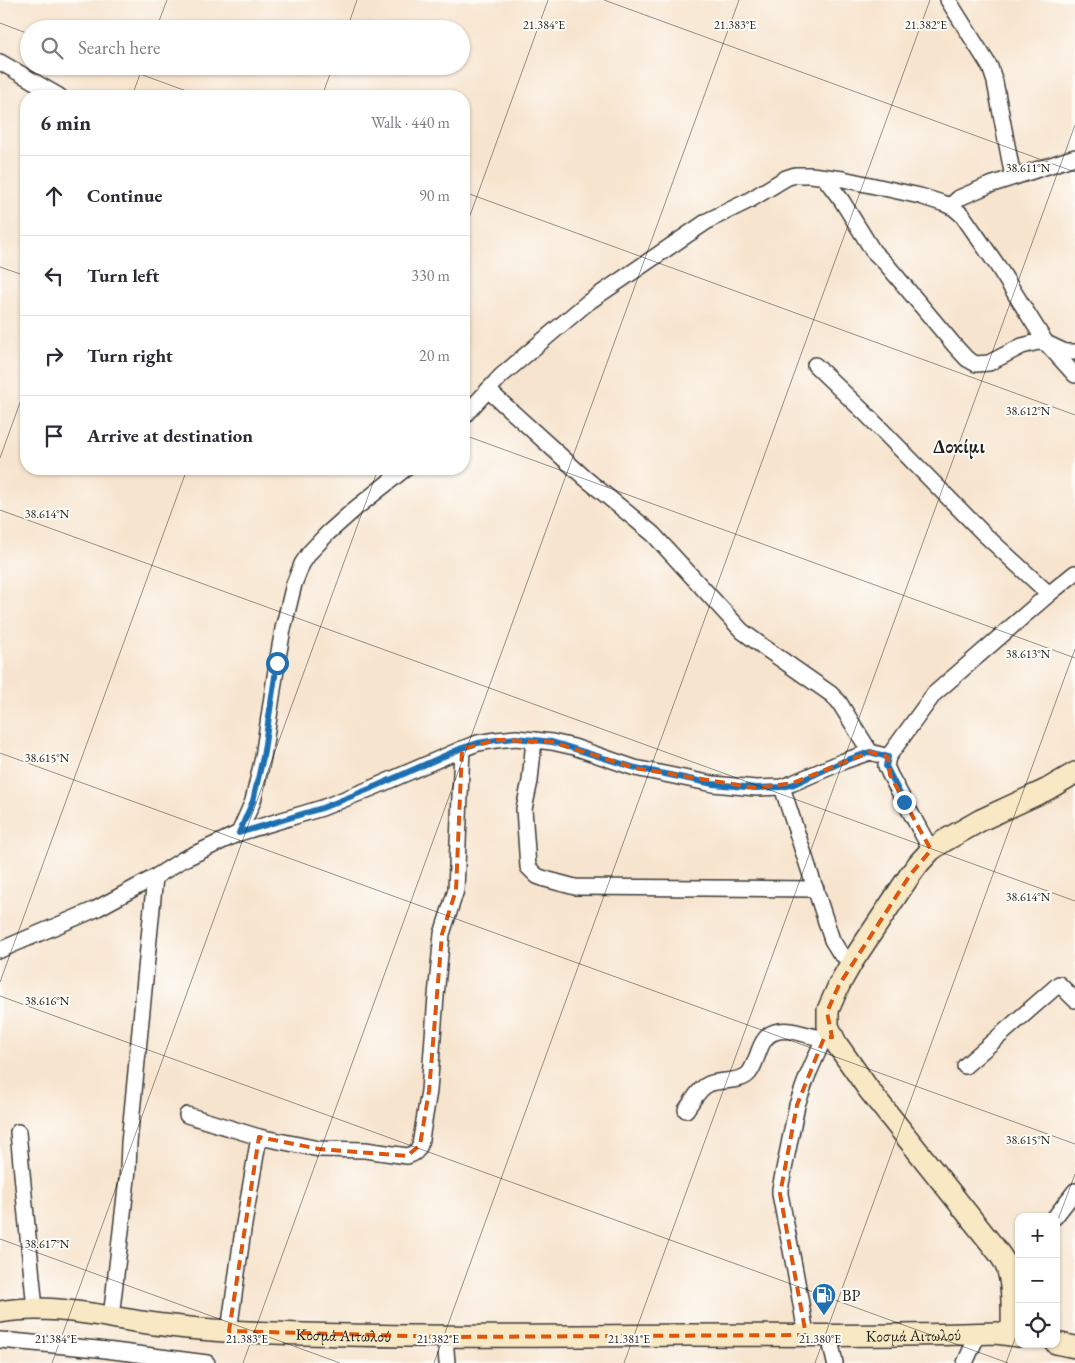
<!DOCTYPE html>
<meta charset="utf-8">
<style>
body{margin:0;font-family:"EB Garamond",serif;background:#f7f7f7;color:#2b2b33}
.controls{position:absolute;right:15px;bottom:15px;display:grid;overflow:hidden;border-radius:10px;box-shadow:0 1px 4px #0004}
.controls button{width:45px;height:45px;display:grid;place-items:center;padding:0;border:0;border-bottom:1px solid #e1e1e2;background:#fff;color:#2b2b33;font:25px sans-serif}
.stop{position:absolute;width:15px;height:15px;margin:-11px;border:4px solid #1f6fb2;border-radius:50%;background:#fff}
.stop.end{background:#1f6fb2;border-color:#fff;box-shadow:0 1px 5px #0008}
.list{margin:0;padding:0;list-style:none}
h2{display:flex;justify-content:space-between;align-items:center;height:65px;margin:0;padding:0 20px;font-size:21px}
h2 small{font-size:16px;font-weight:400;color:#7c7c81}
.list li{display:grid;grid-template-columns:32px 1fr auto;gap:15px;align-items:center;box-sizing:border-box;height:80px;padding:0 20px;border-top:1px solid #e1e1e2}
.list b{display:block;font-size:19px;white-space:nowrap}
.list em{font-size:16px;font-style:normal;color:#7c7c81}
.icon{flex:none;width:28px;height:28px;fill:none;stroke:currentColor;stroke-width:2;stroke-linecap:round;stroke-linejoin:round}
.map{position:relative;flex:none;width:1075px;height:1363px;overflow:hidden}
.search{position:absolute;background:#fff;box-shadow:0 1px 4px #0004;left:20px;top:20px;width:450px;height:55px;display:flex;align-items:center;gap:12px;box-sizing:border-box;padding:0 18px;border-radius:28px;color:#7c7c81;font-size:19px}
.panel{position:absolute;background:#fff;box-shadow:0 1px 4px #0004;left:20px;top:90px;width:450px;height:385px;border-radius:20px}
.map>svg:first-child{display:block}
.lines{fill:none;stroke-linecap:round;stroke-linejoin:round}
.street-casing{stroke:#3d3a37;stroke-width:18}
.secondary-casing{stroke:#3d3a37;stroke-width:24}
.street{stroke:#fff;stroke-width:15}
.secondary{stroke:#f8e8c3;stroke-width:21}
.route{stroke:#1f6fb2;stroke-width:6}
.marked{fill:none;stroke:#de560d;stroke-width:4;stroke-dasharray:10 6;stroke-linejoin:round}
.ticks{fill:none;stroke:#1c1c1c;stroke-width:1;stroke-opacity:0.45}
.labels{text-anchor:middle;dominant-baseline:central;stroke-width:4;stroke-linejoin:round;paint-order:stroke}
.poi-label{font-size:16px;fill:#1c1c1c;stroke:#fdfcf7;text-anchor:start}
.street-label{font-size:16px;fill:#1c1c1c;stroke:#fdfcf7}
.quarter-label{font-size:19px;font-weight:bold;fill:#1c1c1c;stroke:#fdfcf7}
.ticks-label{font-size:12px;text-anchor:middle;fill:#1c1c1c;stroke:#fdfcf7;stroke-width:4;stroke-linejoin:round;paint-order:stroke}
</style>
<div class="map">
<svg width="1075" height="1363" viewBox="0 0 1075 1363">
<rect width="100%" height="100%" fill="#fdfcf7"/>
<filter id="ink" filterUnits="userSpaceOnUse"><feTurbulence type="fractalNoise" baseFrequency=".02" numOctaves="2"/><feDisplacementMap in="SourceGraphic" scale="10" xChannelSelector="R" yChannelSelector="G"/><feConvolveMatrix kernelMatrix="1 2 1 2 8 2 1 2 1" color-interpolation-filters="sRGB"/></filter>
<filter id="wash" filterUnits="userSpaceOnUse"><feTurbulence type="fractalNoise" baseFrequency=".0096" numOctaves="4" result="noise"/><feDisplacementMap in="SourceGraphic" scale="20" xChannelSelector="R" yChannelSelector="G"/><feGaussianBlur stdDeviation="1.12" result="paint"/><feColorMatrix in="noise" values="0 0 0 0 0 0 0 0 0 0 0 0 0 0 0 0 0 1.4 0 .05"/><feComposite in="paint" operator="in"/></filter>
<g filter="url(#wash)">
<rect width="100%" height="100%" fill="#f7e4ce"/>
</g>
<g filter="url(#ink)">
<g class="lines">
<defs>
<g id="street">
<path d="M 948,0 L 990,67 L 995,82 L 1013,177"/>
<path d="M 0,62 L 59,96"/>
<path d="M 824,177 L 842,201 L 873,251 L 887,265 L 955,346 L 967,359 L 976,364 L 989,363 L 1022,346 L 1038,342 L 1046,343 L 1065,352 L 1075,352"/>
<path d="M 950,206 L 959,198 L 987,186 L 1075,157"/>
<path d="M 815,365 L 864,412 L 984,534 L 1049,594"/>
<path d="M 488,390 L 585,478 L 653,534 L 742,631 L 765,648 L 831,694 L 839,702 L 870,752"/>
<path d="M 464,416 L 501,376 L 587,303 L 709,220 L 748,201 L 786,178 L 795,175 L 811,175 L 843,179 L 920,196 L 945,204 L 954,208 L 963,216 L 997,265 L 1046,343 L 1075,375"/>
<path d="M 534,740 L 530,781 L 524,809 L 528,867 L 537,876 L 545,879 L 575,887 L 816,889"/>
<path d="M 782,787 L 832,940 L 840,953 L 852,962"/>
<path d="M 239,833 L 253,801 L 263,757 L 277,663 L 283,629 L 294,584 L 302,564 L 310,552 L 328,533 L 356,508 L 405,469"/>
<path d="M 931,850 L 890,775 L 886,766 L 888,757 L 934,694 L 1049,594 L 1075,573"/>
<path d="M 0,950 L 96,909 L 155,877 L 182,860 L 239,833 L 322,808 L 372,788 L 462,749 L 478,743 L 496,740 L 516,738 L 552,742 L 574,747 L 635,768 L 713,784 L 756,788 L 782,787 L 793,783 L 844,761 L 870,752 L 888,757"/>
<path d="M 965,1066 L 1059,984 L 1075,1000"/>
<path d="M 686,1110 C 692,1102 699,1088 709,1084 C 720,1079 741,1083 749,1073 C 759,1061 758,1037 775,1032 C 794,1026 813,1041 832,1037"/>
<path d="M 187,1115 L 259,1137 L 319,1149 L 365,1150 L 407,1156 C 414,1154 417,1152 420,1145 L 429,1091 L 436,996 L 442,934 L 456,890 L 462,749"/>
<path d="M 18,1132 L 35,1309"/>
<path d="M 1055,1217 L 1075,1191"/>
<path d="M 111,1318 L 128,1170 L 129,1143 L 155,877"/>
<path d="M 229,1331 L 243,1230 L 259,1137"/>
<path d="M 806,1335 C 799,1287 789,1241 780,1194 L 780,1189 L 797,1105 L 807,1077 L 824,1038"/>
<path d="M 829,1335 L 835,1363"/>
<path d="M 445,1337 L 447,1363"/>
<path d="M 0,1340 L 98,1349 L 207,1363"/>
<path d="M 965,1363 L 978,1334"/>
</g>
<g id="secondary">
<path id="s1" d="M 0,1312 C 54,1302 110,1319 164,1325 C 200,1330 237,1332 274,1333 C 411,1338 548,1336 685,1335 C 788,1335 892,1337 996,1333 L 1019,1336"/>
<path d="M 1012,1335 C 1012,1315 1014,1280 1005,1263 C 1002,1257 998,1252 994,1247 L 869,1090 L 836,1043 L 828,1026 L 828,1010 L 839,985 L 852,962 L 910,875 L 919,863 L 931,850 L 944,841 L 981,820 L 1046,790 L 1075,773"/>
<path d="M 1056,1343 L 1075,1347"/>
</g>
</defs>
<use href="#street" class="street-casing"/>
<use href="#secondary" class="secondary-casing"/>
<use href="#street" class="street"/>
<use href="#secondary" class="secondary"/>
</g>
</g>
<g class="lines" filter="url(#ink)">
<path class="route" d="M 277,663 L 263,757 L 253,801 L 239,833 L 322,808 L 372,788 L 462,748 L 478,743 L 496,740 L 516,738 L 552,742 L 636,768 L 713,784 L 756,788 L 782,787 L 794,784 L 844,761 L 870,752 L 888,757 L 886,766 L 904,802"/>
</g>
<path class="marked" d="M 496,740 L 552,742 L 635,768 L 756,788 L 793,783 L 870,752 L 888,757 L 890,775 L 931,850 L 910,875 L 839,985 L 827,1012 L 832,1037 L 824,1038 L 797,1105 L 780,1194 L 806,1335 L 445,1337 L 229,1331 L 259,1137 L 319,1149 L 407,1156 L 420,1145 L 429,1091 L 442,934 L 456,890 L 462,749 Z"/>
<path class="ticks" d="M 604,0 L 1075,172M 0,23 L 29,34M 156,29 L 167,0M 347,29 L 357,0M 118,66 L 200,96M 132,96 L 143,66M 322,96 L 333,66M 464,192 L 1075,415M 464,232 L 548,0M 0,267 L 26,276M 464,435 L 1075,658M 0,458 L 26,386M 0,510 L 1075,901M 0,753 L 1075,1144M 0,982 L 187,469M 0,996 L 1008,1363M 1056,1225 L 1075,1174M 0,1239 L 340,1363M 52,1363 L 378,469M 243,1363 L 739,0M 434,1363 L 930,0M 624,1363 L 1075,125M 815,1363 L 1075,649M 1006,1363 L 1019,1328"/>
<defs>
<symbol id="fuel-pin" viewBox="-11 -11 22 30"><path d="M0 17L-7.5 6A9.5 9.5 0 1 1 7.5 6Z" fill="#1f6fb2" stroke="#fdfcf7"/><path d="M-5.5-6h7V0h2V4h1.3V-2.5L3-4.5l.8-.8L6-3V5H2.5V1h-1V6h-7ZM-4.2-4.7v3.2H.2V-4.7Z" fill="#fff"/></symbol>
</defs>
<g fill-rule="evenodd">
<use href="#fuel-pin" x="810" y="1281" width="28" height="38"/>
</g>
<g class="labels">
<g class="poi-label">
<text x="842" y="1295">BP</text>
</g>
<g class="street-label">
<text stroke="none"><textPath href="#s1" startOffset="345">Κοσμά Αιτωλού</textPath></text>
<text stroke="none"><textPath href="#s1" startOffset="915">Κοσμά Αιτωλού</textPath></text>
</g>
<g class="quarter-label">
<text x="959" y="446">Δοκίμι</text>
</g>
</g>
<g class="ticks-label">
<text x="544" y="29">21.384°E</text>
<text x="735" y="29">21.383°E</text>
<text x="926" y="29">21.382°E</text>
<text x="1028" y="172">38.611°N</text>
<text x="1028" y="415">38.612°N</text>
<text x="47" y="518">38.614°N</text>
<text x="1028" y="658">38.613°N</text>
<text x="47" y="762">38.615°N</text>
<text x="1028" y="901">38.614°N</text>
<text x="47" y="1005">38.616°N</text>
<text x="1028" y="1144">38.615°N</text>
<text x="47" y="1248">38.617°N</text>
<text x="56" y="1343">21.384°E</text>
<text x="247" y="1343">21.383°E</text>
<text x="438" y="1343">21.382°E</text>
<text x="629" y="1343">21.381°E</text>
<text x="820" y="1343">21.380°E</text>
</g>
</svg>
<div class="controls">
<button>+</button>
<button>−</button>
<button><svg class="icon" aria-label="locate" viewBox="0 0 24 24"><circle cx="12" cy="12" r="6"/><path d="M12 2v4M12 18v4M2 12h4M18 12h4"/></svg></button>
</div>
<div class="stop" style="left:277px;top:663px"></div>
<div class="stop end" style="left:904px;top:802px"></div>
<div class="search"><svg class="icon" aria-label="search" viewBox="0 0 24 24"><circle cx="10" cy="10" r="6"/><path d="M15 15l6 6"/></svg>Search here</div>
<section class="panel">
<h2>6 min<small>Walk · 440 m</small></h2>
<ul class="list">
<li><svg class="icon" aria-label="ahead" viewBox="0 0 24 24"><path d="M12 20V5M6 11l6-6 6 6"/></svg><div><b>Continue</b></div><em>90 m</em></li>
<li><svg class="icon" aria-label="left" viewBox="0 0 24 24"><path d="M17 20v-9H6M10 6l-5 5 5 5"/></svg><div><b>Turn left</b></div><em>330 m</em></li>
<li><svg class="icon" aria-label="right" viewBox="0 0 24 24"><path d="M7 20v-9h11M14 6l5 5-5 5"/></svg><div><b>Turn right</b></div><em>20 m</em></li>
<li><svg class="icon" aria-label="arrive" viewBox="0 0 24 24"><path d="M6 21V4h12l-3 4 3 4H6"/></svg><div><b>Arrive at destination</b></div></li>
</ul>
</section>
</div>
